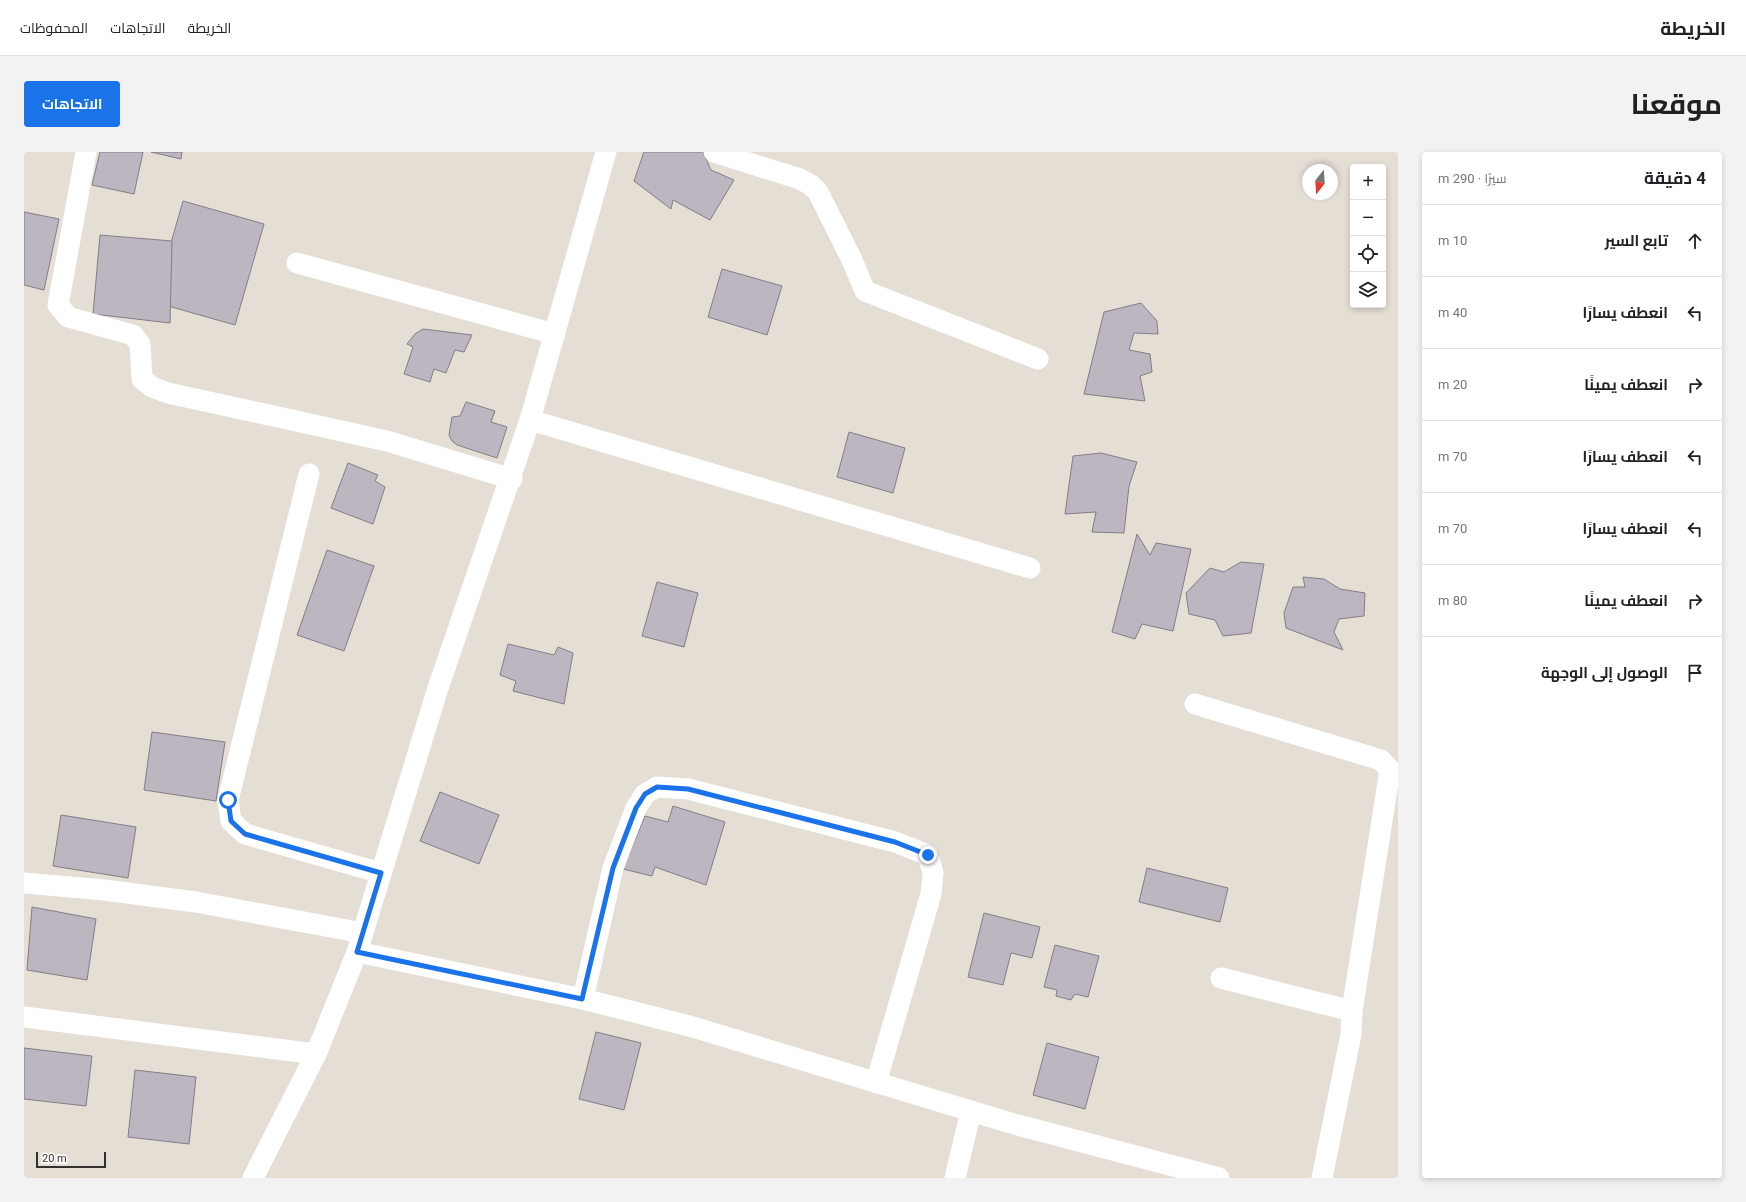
<!DOCTYPE html>
<html lang="ar">
<meta charset="utf-8">
<style>
body{margin:0;font-family:Roboto,Cairo,sans-serif;background:#f2f2f2;color:#202124;direction:rtl}
.controls{position:absolute;right:12px;top:12px;display:grid;overflow:hidden;border-radius:4px;box-shadow:0 2px 6px #0003}
.controls button{width:36px;height:36px;display:grid;place-items:center;padding:0;border:0;border-bottom:1px solid #e0e0e0;background:#fff;color:#202124;font:20px sans-serif}
.compass{position:absolute;left:1278px;top:12px;width:36px;height:36px;border-radius:50%;background:#fff;box-shadow:0 2px 6px #0003;rotate:197deg}
.scale{position:absolute;left:12px;bottom:10px;width:70px;box-sizing:border-box;padding-left:4px;border:2px solid #33312d;border-top:0;font-size:11px;line-height:14px;white-space:nowrap;color:#33312d;-webkit-text-stroke:3px #fff;paint-order:stroke}
.stop{position:absolute;width:12px;height:12px;margin:-9px;border:3px solid #1a73e8;border-radius:50%;background:#fff}
.stop.end{background:#1a73e8;border-color:#fff;box-shadow:0 1px 4px #0008}
.list{margin:0;padding:0;list-style:none}
h2{display:flex;justify-content:space-between;align-items:center;height:52px;margin:0;padding:0 16px;font-size:17px}
h2 small{font-size:13px;font-weight:400;color:#757577}
.list li{display:grid;grid-template-columns:26px 1fr auto;gap:12px;align-items:center;box-sizing:border-box;height:72px;padding:0 16px;border-top:1px solid #e0e0e0}
.list b{display:block;font-size:15px;white-space:nowrap}
.list em{font-size:13px;font-style:normal;color:#757577}
.icon{flex:none;width:22px;height:22px;fill:none;stroke:currentColor;stroke-width:2;stroke-linecap:round;stroke-linejoin:round}
.map{position:relative;flex:none;width:1374px;height:1026px;overflow:hidden;direction:ltr;border-radius:4px}
header{display:flex;align-items:center;gap:24px;box-sizing:border-box;height:56px;padding:0 20px;background:#fff;border-bottom:1px solid #e0e0e0}
header strong{font-size:19px}
nav{display:flex;gap:22px;margin-inline-start:auto;font-size:14px}
.intro{display:flex;align-items:center;justify-content:space-between;box-sizing:border-box;height:96px;padding:0 24px}
h1{margin:0;font-size:28px}
.button{padding:10px 18px;border-radius:4px;background:#1a73e8;color:#fff;font-size:14px;font-weight:700}
main{display:flex;gap:24px;padding:0 24px}
aside{flex:1;background:#fff;border-radius:4px;box-shadow:0 2px 6px #0003}
.map>svg:first-child{display:block}
.building{fill:#bcb6c0;stroke:#837d86}
.lines{fill:none;stroke-linecap:round;stroke-linejoin:round}
.minor{stroke:#fff;stroke-width:21}
.route{stroke:#1a73e8;stroke-width:5}
</style>
<header>
<strong>الخريطة</strong>
<nav><a>الخريطة</a><a>الاتجاهات</a><a>المحفوظات</a></nav>
</header>
<div class="intro"><h1>موقعنا</h1><a class="button">الاتجاهات</a></div>
<main>
<aside>
<h2>4 دقيقة<small>سيرًا · 290 m</small></h2>
<ul class="list">
<li><svg class="icon" aria-label="ahead" viewBox="0 0 24 24"><path d="M12 20V5M6 11l6-6 6 6"/></svg><div><b>تابع السير</b></div><em>10 m</em></li>
<li><svg class="icon" aria-label="left" viewBox="0 0 24 24"><path d="M17 20v-9H6M10 6l-5 5 5 5"/></svg><div><b>انعطف يسارًا</b></div><em>40 m</em></li>
<li><svg class="icon" aria-label="right" viewBox="0 0 24 24"><path d="M7 20v-9h11M14 6l5 5-5 5"/></svg><div><b>انعطف يمينًا</b></div><em>20 m</em></li>
<li><svg class="icon" aria-label="left" viewBox="0 0 24 24"><path d="M17 20v-9H6M10 6l-5 5 5 5"/></svg><div><b>انعطف يسارًا</b></div><em>70 m</em></li>
<li><svg class="icon" aria-label="left" viewBox="0 0 24 24"><path d="M17 20v-9H6M10 6l-5 5 5 5"/></svg><div><b>انعطف يسارًا</b></div><em>70 m</em></li>
<li><svg class="icon" aria-label="right" viewBox="0 0 24 24"><path d="M7 20v-9h11M14 6l5 5-5 5"/></svg><div><b>انعطف يمينًا</b></div><em>80 m</em></li>
<li><svg class="icon" aria-label="arrive" viewBox="0 0 24 24"><path d="M6 21V4h12l-3 4 3 4H6"/></svg><div><b>الوصول إلى الوجهة</b></div></li>
</ul>
</aside>
<div class="map">
<svg width="1374" height="1026" viewBox="0 0 1374 1026">
<rect width="100%" height="100%" fill="#e4ded5"/>
<g class="building">
<path d="M 76,0 L 119,0 L 110,42 L 68,33 Z"/>
<path d="M 127,0 L 158,0 L 157,7 Z"/>
<path d="M 620,0 L 679,0 L 687,18 L 710,28 L 686,68 L 649,48 L 647,57 L 610,29 Z"/>
<path d="M 159,49 L 240,72 L 211,173 L 130,150 Z"/>
<path d="M 0,60 L 35,67 L 20,138 L 0,133 Z"/>
<path d="M 76,83 L 148,89 L 146,171 L 69,162 Z"/>
<path d="M 698,117 L 758,134 L 743,183 L 684,165 Z"/>
<path d="M 1117,151 L 1133,169 L 1134,182 L 1110,181 L 1105,198 L 1126,202 L 1128,220 L 1116,224 L 1121,249 L 1060,242 L 1080,160 Z"/>
<path d="M 399,177 L 448,183 L 440,200 L 431,198 L 422,221 L 410,217 L 406,230 L 380,222 L 389,195 L 383,192 L 391,182 Z"/>
<path d="M 442,250 L 471,259 L 467,270 L 483,275 L 473,306 L 433,293 L 428,289 L 425,283 L 428,265 L 436,264 Z"/>
<path d="M 825,280 L 881,296 L 869,341 L 813,325 Z"/>
<path d="M 1077,301 L 1113,310 L 1105,334 L 1100,381 L 1068,380 L 1072,360 L 1041,362 L 1049,304 Z"/>
<path d="M 324,311 L 354,323 L 351,329 L 361,335 L 349,372 L 307,356 Z"/>
<path d="M 1113,382 L 1126,403 L 1132,391 L 1167,397 L 1149,479 L 1118,472 L 1111,487 L 1088,480 Z"/>
<path d="M 303,398 L 350,414 L 320,499 L 273,483 Z"/>
<path d="M 1217,410 L 1240,412 L 1227,481 L 1199,484 L 1191,468 L 1165,462 L 1162,441 L 1186,416 L 1200,420 Z"/>
<path d="M 1279,425 L 1300,427 L 1316,437 L 1341,441 L 1340,464 L 1315,467 L 1310,480 L 1319,498 L 1262,476 L 1260,461 L 1269,435 L 1281,435 Z"/>
<path d="M 633,430 L 674,441 L 660,495 L 618,484 Z"/>
<path d="M 484,492 L 530,503 L 534,495 L 549,501 L 540,552 L 489,539 L 492,529 L 476,523 Z"/>
<path d="M 128,580 L 201,590 L 192,649 L 120,638 Z"/>
<path d="M 416,640 L 475,663 L 455,712 L 396,689 Z"/>
<path d="M 649,654 L 701,670 L 682,733 L 631,715 L 628,724 L 599,717 L 621,664 L 644,670 Z"/>
<path d="M 37,663 L 112,675 L 104,726 L 29,714 Z"/>
<path d="M 1123,716 L 1204,736 L 1196,770 L 1115,750 Z"/>
<path d="M 8,755 L 72,767 L 63,828 L 3,818 Z"/>
<path d="M 960,761 L 1016,775 L 1008,806 L 987,801 L 979,833 L 944,825 Z"/>
<path d="M 1031,793 L 1075,804 L 1064,845 L 1051,842 L 1047,848 L 1032,844 L 1033,838 L 1020,835 Z"/>
<path d="M 572,880 L 617,891 L 600,958 L 555,947 Z"/>
<path d="M 1023,891 L 1075,905 L 1061,957 L 1009,943 Z"/>
<path d="M 0,896 L 68,904 L 62,954 L 0,947 Z"/>
<path d="M 111,918 L 172,925 L 165,992 L 104,985 Z"/>
</g>
<g class="lines">
<g class="minor">
<path d="M 62,0 L 34,153 L 44,165 L 109,183 L 116,192 L 118,227 L 128,235 L 144,241 L 363,289 L 488,327"/>
<path d="M 690,0 L 776,27 L 787,33 L 794,40 L 828,108 L 841,139 L 1014,207"/>
<path d="M 273,111 L 531,182"/>
<path d="M 506,268 L 1006,416"/>
<path d="M 285,322 L 204,648 L 207,669 L 221,682 L 357,721"/>
<path d="M 1171,552 L 1357,608 L 1366,618 L 1328,859"/>
<path d="M 0,731 L 80,738 L 172,750 L 339,781"/>
<path d="M 333,800 L 559,847 L 669,875 L 990,972 L 1195,1026"/>
<path d="M 1197,826 L 1328,859 L 1327,882 L 1298,1026"/>
<path d="M 559,847 L 589,716 L 612,656 L 621,642 L 633,635 L 664,637 L 871,690 L 904,703 L 909,721 L 907,742 L 852,931"/>
<path d="M 0,865 L 292,902"/>
<path d="M 229,1026 L 292,902 L 333,800 L 414,536 L 506,268 L 582,0"/>
<path d="M 931,1026 L 947,959"/>
</g>
</g>
<g class="lines">
<path class="route" d="M 204,648 L 207,669 L 221,682 L 357,721 L 333,800 L 558,847 L 589,716 L 612,656 L 621,642 L 633,635 L 664,637 L 871,690 L 904,703"/>
</g>
</svg>
<div class="controls">
<button>+</button>
<button>−</button>
<button><svg class="icon" aria-label="locate" viewBox="0 0 24 24"><circle cx="12" cy="12" r="6"/><path d="M12 2v4M12 18v4M2 12h4M18 12h4"/></svg></button>
<button><svg class="icon" aria-label="layers" viewBox="0 0 24 24"><path d="M12 4l9 5-9 5-9-5zM3 14l9 5 9-5"/></svg></button>
</div>
<svg class="compass" viewBox="-18 -18 36 36"><path d="M0-13l5 13h-10z" fill="#e53935"/><path d="M0 13l5-13h-10z" fill="#757577"/></svg>
<div class="scale">20 m</div>
<div class="stop" style="left:204px;top:648px"></div>
<div class="stop end" style="left:904px;top:703px"></div>
</div>
</main>
